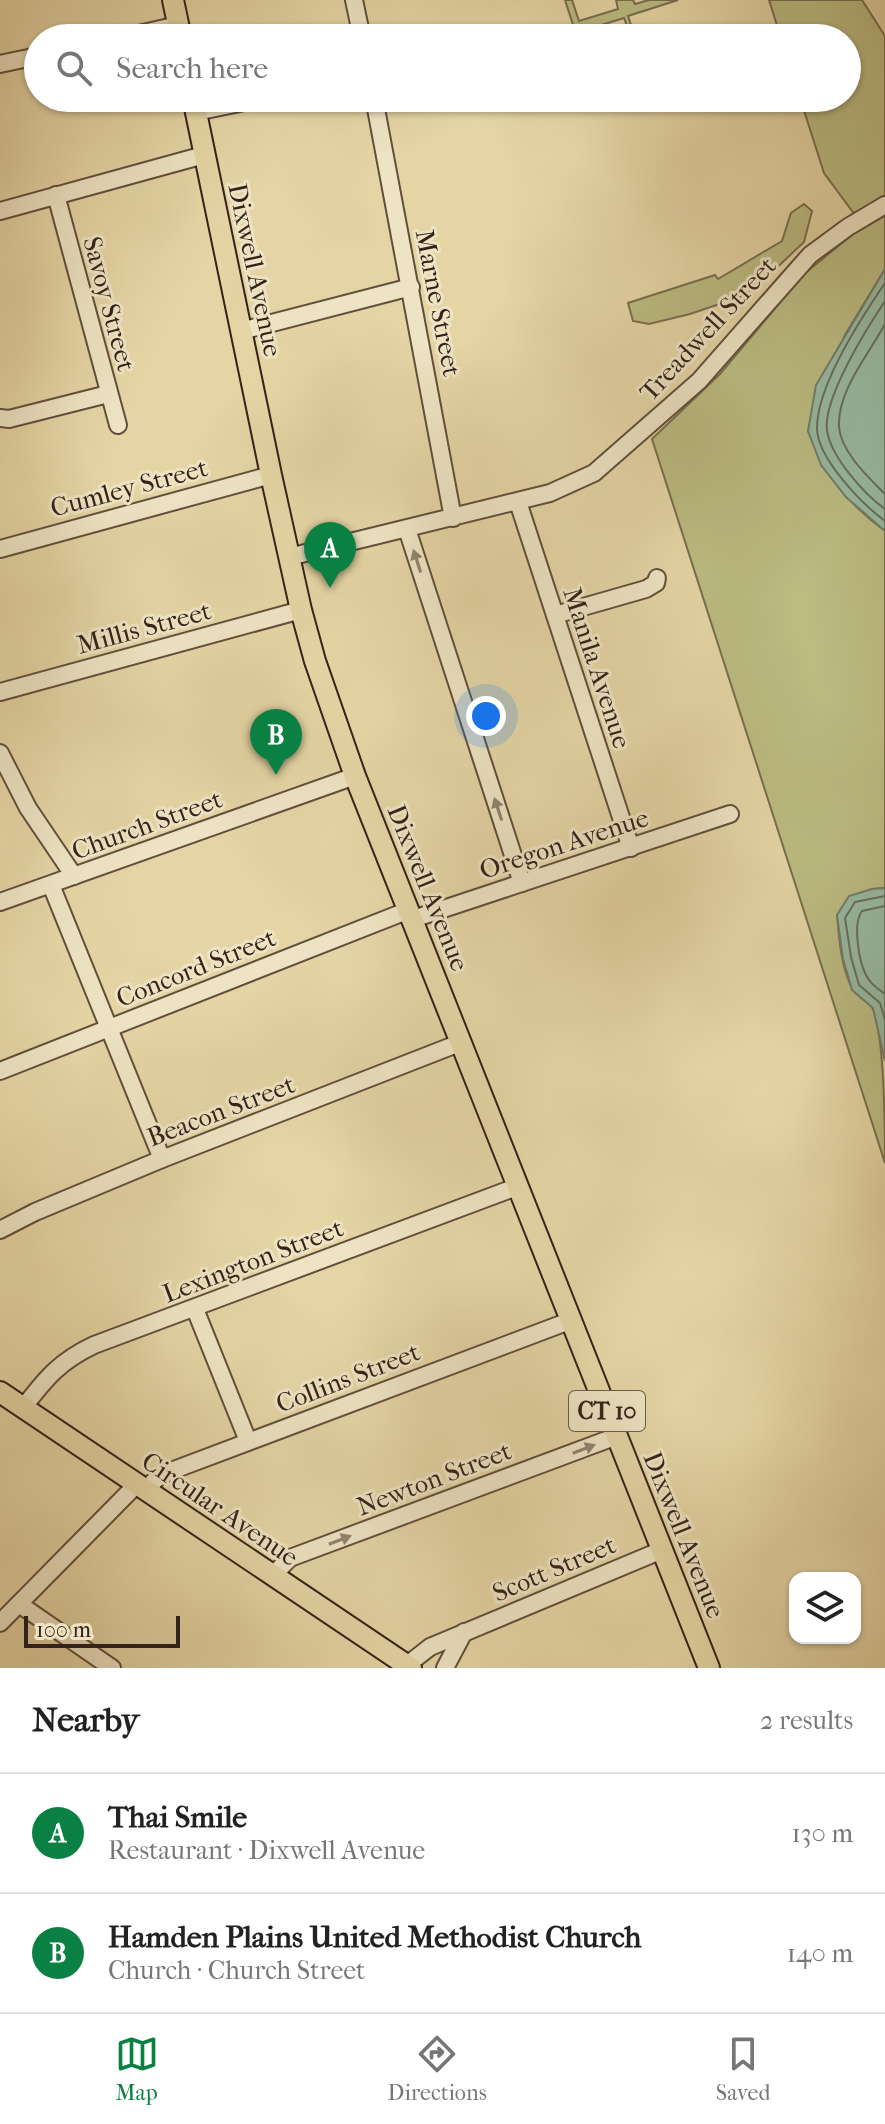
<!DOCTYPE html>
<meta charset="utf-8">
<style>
body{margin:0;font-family:"IM FELL French Canon",serif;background:#f6f6f6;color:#222}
.controls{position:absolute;right:24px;bottom:24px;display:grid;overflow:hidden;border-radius:16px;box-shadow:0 2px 6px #0004}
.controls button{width:72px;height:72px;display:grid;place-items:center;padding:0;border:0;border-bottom:2px solid #e0e0e0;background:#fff;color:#222;font:40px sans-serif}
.scale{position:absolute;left:24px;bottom:20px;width:156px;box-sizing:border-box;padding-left:8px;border:4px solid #35221a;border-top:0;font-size:22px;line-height:28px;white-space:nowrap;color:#35221a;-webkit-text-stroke:6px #eee4c4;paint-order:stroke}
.you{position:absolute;left:486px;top:716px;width:28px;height:28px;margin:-20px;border:6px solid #fff;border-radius:50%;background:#1a73e8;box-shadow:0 0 0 12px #1a73e833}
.badge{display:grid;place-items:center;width:52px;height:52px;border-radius:50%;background:#0b8043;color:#fff;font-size:26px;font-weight:700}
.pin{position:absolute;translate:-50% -66px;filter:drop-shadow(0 2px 4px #0008)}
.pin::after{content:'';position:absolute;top:42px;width:28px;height:24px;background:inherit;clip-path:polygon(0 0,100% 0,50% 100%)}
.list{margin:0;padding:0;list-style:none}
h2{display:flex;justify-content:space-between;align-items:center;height:104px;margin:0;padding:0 32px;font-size:34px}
h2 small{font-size:26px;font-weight:400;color:#767676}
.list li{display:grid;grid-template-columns:52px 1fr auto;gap:24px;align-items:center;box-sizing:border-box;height:120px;padding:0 32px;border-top:2px solid #e0e0e0}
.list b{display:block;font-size:30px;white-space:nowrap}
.list p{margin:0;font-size:26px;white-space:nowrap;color:#767676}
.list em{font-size:26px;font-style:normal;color:#767676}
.icon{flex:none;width:44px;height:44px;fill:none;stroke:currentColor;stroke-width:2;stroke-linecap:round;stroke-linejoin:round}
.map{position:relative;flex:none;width:885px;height:1668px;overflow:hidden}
.search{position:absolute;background:#fff;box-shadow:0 2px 6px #0004;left:24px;right:24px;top:24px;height:88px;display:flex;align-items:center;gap:20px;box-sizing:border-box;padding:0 28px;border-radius:44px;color:#767676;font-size:30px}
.sheet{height:344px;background:#fff}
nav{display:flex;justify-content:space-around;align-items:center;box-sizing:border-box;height:112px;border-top:2px solid #e0e0e0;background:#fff;font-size:22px;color:#767676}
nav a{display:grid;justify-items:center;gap:4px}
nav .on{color:#0b8043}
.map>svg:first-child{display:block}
.green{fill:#bbbb82;stroke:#786e4e;stroke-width:2}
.water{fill:#97b9a1;stroke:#707d6b;stroke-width:2}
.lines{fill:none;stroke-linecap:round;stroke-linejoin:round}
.shore{stroke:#666e5e;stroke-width:2}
.minor-casing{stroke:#614f3d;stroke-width:20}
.major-casing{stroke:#35221a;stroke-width:24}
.minor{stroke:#eee4c4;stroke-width:16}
.major{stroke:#e5d5a5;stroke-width:20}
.oneway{fill:#92836f}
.labels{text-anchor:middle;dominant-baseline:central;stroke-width:6;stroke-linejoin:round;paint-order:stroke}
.shield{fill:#eee4c4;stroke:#6c5c4d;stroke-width:2}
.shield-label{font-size:24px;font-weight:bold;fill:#35221a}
.street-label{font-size:26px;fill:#35221a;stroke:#eee4c4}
</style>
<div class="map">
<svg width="885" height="1668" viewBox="0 0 885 1668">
<rect width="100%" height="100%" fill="#e5d5a5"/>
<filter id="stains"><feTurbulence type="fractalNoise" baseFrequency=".0025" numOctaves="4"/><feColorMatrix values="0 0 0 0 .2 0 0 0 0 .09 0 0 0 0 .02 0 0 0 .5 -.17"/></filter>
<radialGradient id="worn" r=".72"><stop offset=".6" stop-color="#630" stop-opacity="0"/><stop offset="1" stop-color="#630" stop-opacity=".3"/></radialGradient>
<g class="green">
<path d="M 565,0 L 572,0 L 579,21 L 618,9 L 616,0 L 633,0 L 635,4 L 649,0 L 678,0 L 628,16 L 631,25 L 627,26 L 624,18 L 585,30 L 587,38 L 571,38 L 567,31 L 574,28 Z"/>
<path d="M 769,0 L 862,0 L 885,36 L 885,198 L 855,215 L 824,173 L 800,98 L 847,98 L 847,38 L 781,38 Z"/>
<path d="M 804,204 L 812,211 L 804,242 L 749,294 L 690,314 L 649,324 L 633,321 L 628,303 L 715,275 L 718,279 L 782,241 L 791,213 Z"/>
<path d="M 885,215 L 885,269 L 845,335 L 808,431 C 826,476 846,502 885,531 L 885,888 L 872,889 L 837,915 C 839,938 841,967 852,988 C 856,997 869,1001 873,1009 C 885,1039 885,1126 885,1163 L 652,439 L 720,374 L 804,274 L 853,234 Z"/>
</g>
<g class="water">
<path d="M 885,269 L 885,531 L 846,497 L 821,465 L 808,431 L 816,385 Z"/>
<path d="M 885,888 L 885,1061 L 873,1008 L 852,990 L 843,959 L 837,915 L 849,896 L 872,889 Z"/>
</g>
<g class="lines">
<g class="shore">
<path d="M 885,283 C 861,318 817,386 817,428 C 817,458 862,504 885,521"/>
<path d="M 885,301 C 867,328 823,398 827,430 C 830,456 864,494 885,509"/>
<path d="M 885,324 C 869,354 837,391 839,427 C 841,452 868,477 885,494"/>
<path d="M 885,896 L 855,902 L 845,918 L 851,957 L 859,985 L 880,1003 L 885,1020"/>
<path d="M 885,906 L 862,911 C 852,924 859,968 870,981 C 873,986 880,990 885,994"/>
</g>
<defs>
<g id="minor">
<path d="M 354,0 L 362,38"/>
<path d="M 121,38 L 178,25"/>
<path d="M 0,64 L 38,56"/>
<path d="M 374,98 L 453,518"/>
<path d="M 196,112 L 263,98"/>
<path d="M 56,195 L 118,425"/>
<path d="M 0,211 L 204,155"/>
<path d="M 241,331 L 411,287"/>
<path d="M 0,418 L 9,419 L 108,394"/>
<path d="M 518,502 L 631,848"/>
<path d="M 407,529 L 522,883"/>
<path d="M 0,549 L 271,475"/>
<path d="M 289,557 L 550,493 L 594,473 L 699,381 L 810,255 L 848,227 L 885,205"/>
<path d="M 555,615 L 646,589 L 656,583 L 657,578"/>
<path d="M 0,692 L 301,610"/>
<path d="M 0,753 L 28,808 L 74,876"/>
<path d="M 51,885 L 162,1159"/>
<path d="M 0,902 L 355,776"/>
<path d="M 413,919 L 730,814"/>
<path d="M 0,1071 L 409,910"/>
<path d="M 0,1230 L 35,1212 L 162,1159 L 462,1042"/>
<path d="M 195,1309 L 248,1441"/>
<path d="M 23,1408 C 46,1378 60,1361 94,1345 L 519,1186"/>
<path d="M 146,1490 L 156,1479 L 171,1471 L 572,1320"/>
<path d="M 273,1575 L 290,1558 L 617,1436"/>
<path d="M 19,1604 L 112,1668"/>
<path d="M 0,1623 L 137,1484"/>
<path d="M 407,1665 L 430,1647 L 662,1550"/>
<path d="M 445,1668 L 464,1632"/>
</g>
<g id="major">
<path d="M 173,0 L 181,38"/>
<path d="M 193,98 L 271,475 L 301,610 L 315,661 L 355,776 L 709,1668"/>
<path d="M 0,1392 L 411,1668"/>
</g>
</defs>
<use href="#minor" class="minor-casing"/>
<use href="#major" class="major-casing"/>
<use href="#minor" class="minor"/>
<use href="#major" class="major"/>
</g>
<defs><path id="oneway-solid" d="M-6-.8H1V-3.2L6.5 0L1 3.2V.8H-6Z" transform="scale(2)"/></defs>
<g class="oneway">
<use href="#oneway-solid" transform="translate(417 561) rotate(-108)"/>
<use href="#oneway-solid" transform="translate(498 809) rotate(-108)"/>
<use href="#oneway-solid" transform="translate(584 1449) rotate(-21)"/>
<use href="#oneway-solid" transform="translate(340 1540) rotate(-21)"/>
</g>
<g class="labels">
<rect class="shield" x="569" y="1391" width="76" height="40" rx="6"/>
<g class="shield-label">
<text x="607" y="1411">CT 10</text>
</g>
<g class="street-label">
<text transform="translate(255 270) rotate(78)">Dixwell Avenue</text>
<text transform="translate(438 303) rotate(79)">Marne Street</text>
<text transform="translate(109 304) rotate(75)">Savoy Street</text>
<text transform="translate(708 329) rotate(-47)">Treadwell Street</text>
<text transform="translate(129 488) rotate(-15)">Cumley Street</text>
<text transform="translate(144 628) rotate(-15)">Millis Street</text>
<text transform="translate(597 668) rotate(72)">Manila Avenue</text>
<text transform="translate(147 825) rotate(-20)">Church Street</text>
<text transform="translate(564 844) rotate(-18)">Oregon Avenue</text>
<text transform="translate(428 888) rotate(68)">Dixwell Avenue</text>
<text transform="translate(196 968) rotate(-22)">Concord Street</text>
<text transform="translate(221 1111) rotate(-21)">Beacon Street</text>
<text transform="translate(253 1261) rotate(-21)">Lexington Street</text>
<text transform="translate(348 1378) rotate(-21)">Collins Street</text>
<text transform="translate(434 1479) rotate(-21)">Newton Street</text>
<text transform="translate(220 1509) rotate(34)">Circular Avenue</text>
<text transform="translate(684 1535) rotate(68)">Dixwell Avenue</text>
<text transform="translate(554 1569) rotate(-23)">Scott Street</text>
</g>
</g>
<rect width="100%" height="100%" filter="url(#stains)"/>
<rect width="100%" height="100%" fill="url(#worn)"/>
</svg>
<div class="controls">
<button><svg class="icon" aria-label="layers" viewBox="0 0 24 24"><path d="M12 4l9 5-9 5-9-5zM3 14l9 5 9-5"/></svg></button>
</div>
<div class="scale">100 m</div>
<div class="you"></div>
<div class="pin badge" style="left:330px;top:588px">A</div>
<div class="pin badge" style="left:276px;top:775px">B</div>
<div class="search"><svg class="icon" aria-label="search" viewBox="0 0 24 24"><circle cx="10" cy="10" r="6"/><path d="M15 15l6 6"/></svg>Search here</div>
</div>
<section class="sheet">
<h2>Nearby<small>2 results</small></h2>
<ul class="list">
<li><span class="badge">A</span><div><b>Thai Smile</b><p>Restaurant · Dixwell Avenue</p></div><em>130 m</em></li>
<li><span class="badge">B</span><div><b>Hamden Plains United Methodist Church</b><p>Church · Church Street</p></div><em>140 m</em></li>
</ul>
</section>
<nav>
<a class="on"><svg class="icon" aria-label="map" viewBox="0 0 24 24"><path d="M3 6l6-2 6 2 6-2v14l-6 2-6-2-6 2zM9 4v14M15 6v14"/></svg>Map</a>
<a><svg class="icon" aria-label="directions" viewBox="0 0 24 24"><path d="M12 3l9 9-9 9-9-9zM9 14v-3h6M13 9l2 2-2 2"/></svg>Directions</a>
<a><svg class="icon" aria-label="saved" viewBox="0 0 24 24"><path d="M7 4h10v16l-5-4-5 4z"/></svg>Saved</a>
</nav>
